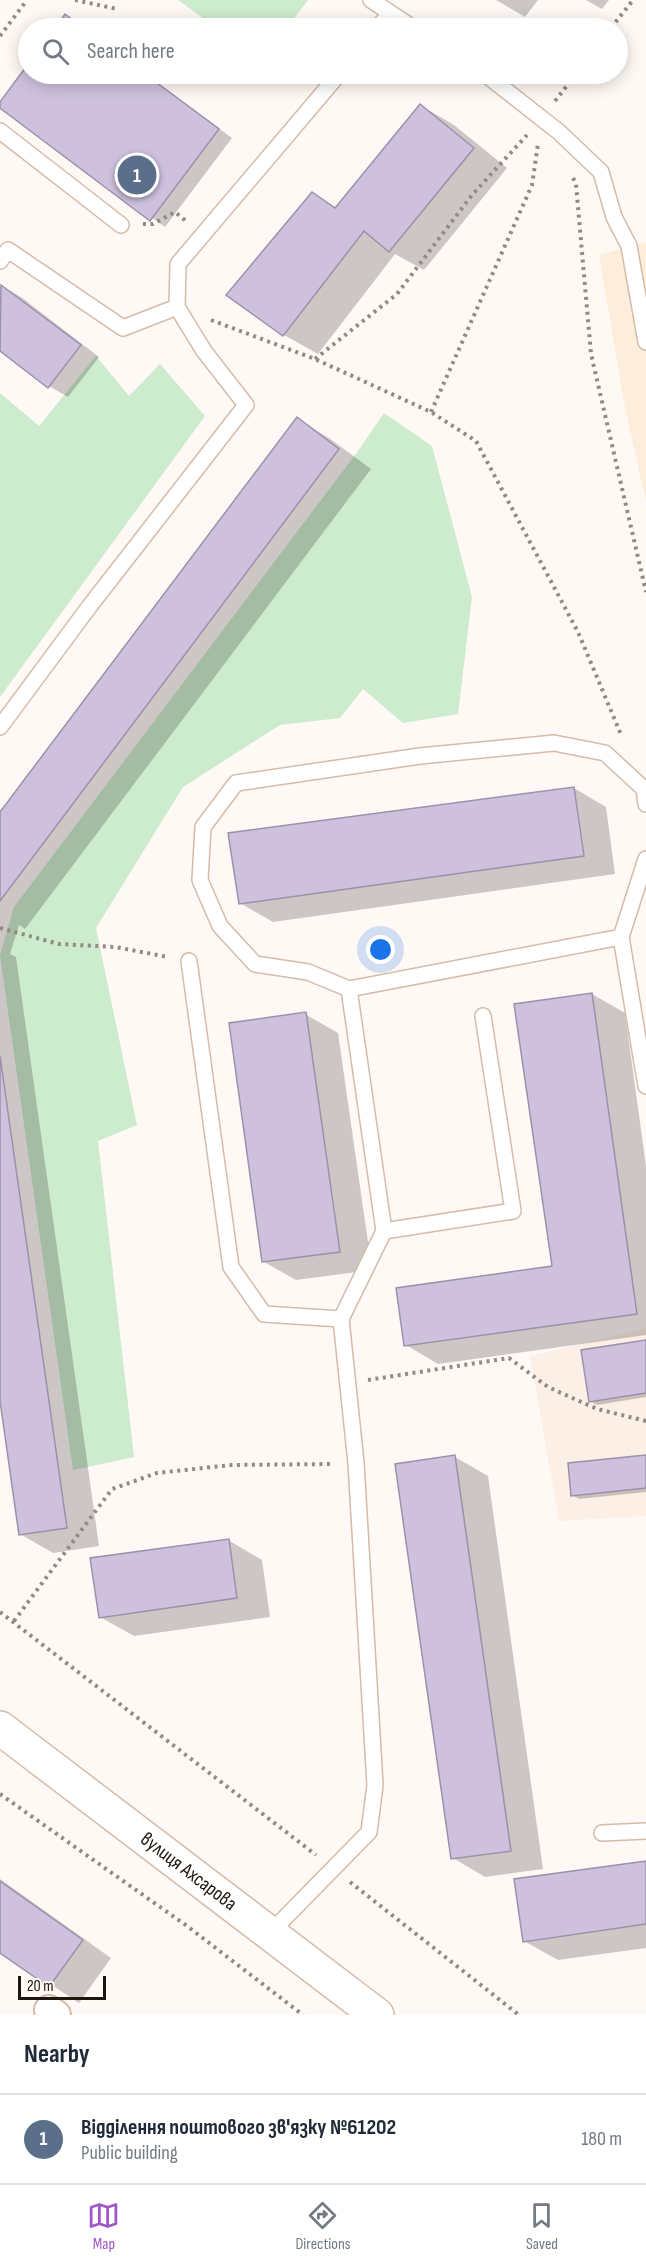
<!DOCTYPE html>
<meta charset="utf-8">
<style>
body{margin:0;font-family:"Sofia Sans Condensed",sans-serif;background:#f6f6f7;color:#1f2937}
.scale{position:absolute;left:18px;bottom:15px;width:88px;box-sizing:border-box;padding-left:6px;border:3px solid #1e150e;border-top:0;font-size:16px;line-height:21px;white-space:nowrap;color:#1e150e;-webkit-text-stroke:4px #fff9f5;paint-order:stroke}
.you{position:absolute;left:381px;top:950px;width:21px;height:21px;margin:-15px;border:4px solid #fff;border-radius:50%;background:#1a73e8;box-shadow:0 0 0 9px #1a73e833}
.badge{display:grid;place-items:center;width:39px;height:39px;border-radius:50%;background:#a056c9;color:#fff;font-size:20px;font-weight:700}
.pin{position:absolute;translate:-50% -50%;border:3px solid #fff;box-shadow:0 2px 6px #0006}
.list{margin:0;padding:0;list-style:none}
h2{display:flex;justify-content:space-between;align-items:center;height:78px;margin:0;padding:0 24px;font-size:26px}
h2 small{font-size:20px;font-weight:400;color:#747a83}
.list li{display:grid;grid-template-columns:39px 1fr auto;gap:18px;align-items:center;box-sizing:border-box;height:90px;padding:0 24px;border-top:2px solid #e0e1e3}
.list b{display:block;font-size:22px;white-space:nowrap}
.list p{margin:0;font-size:20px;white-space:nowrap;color:#747a83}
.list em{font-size:20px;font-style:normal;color:#747a83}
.icon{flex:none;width:33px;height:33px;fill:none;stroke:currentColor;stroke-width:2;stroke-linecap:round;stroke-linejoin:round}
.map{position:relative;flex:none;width:646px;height:2015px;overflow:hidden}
.search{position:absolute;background:#fff;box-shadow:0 3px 15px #0003;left:18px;right:18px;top:18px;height:66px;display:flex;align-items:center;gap:15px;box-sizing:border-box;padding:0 21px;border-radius:33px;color:#747a83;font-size:22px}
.sheet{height:168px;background:#fff}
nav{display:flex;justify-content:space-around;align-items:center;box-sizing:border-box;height:84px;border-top:2px solid #e0e1e3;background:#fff;font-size:16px;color:#747a83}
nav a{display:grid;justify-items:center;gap:3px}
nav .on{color:#a056c9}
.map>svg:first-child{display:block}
.built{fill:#fcefe5}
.education{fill:#fdeedb}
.green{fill:#cdebcd}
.shadow{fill:#0003}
.building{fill:#cfc1dd;stroke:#9d90aa;stroke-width:1.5}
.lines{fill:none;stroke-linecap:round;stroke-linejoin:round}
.lane-casing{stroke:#d5bba8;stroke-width:18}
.street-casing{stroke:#d5bba8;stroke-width:32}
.secondary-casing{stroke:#d5bba8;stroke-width:36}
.path{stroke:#928a85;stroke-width:4;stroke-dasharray:3 4.5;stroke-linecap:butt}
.lane{stroke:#fff;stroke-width:15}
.street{stroke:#fff;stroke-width:28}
.secondary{stroke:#fff;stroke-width:33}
.labels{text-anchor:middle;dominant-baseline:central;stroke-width:4.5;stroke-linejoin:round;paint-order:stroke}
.street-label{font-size:20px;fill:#1e150e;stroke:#fff9f5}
</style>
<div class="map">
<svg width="646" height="2015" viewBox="0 0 646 2015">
<rect width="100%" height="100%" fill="#fff9f5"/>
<path class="built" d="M 646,1328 L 646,1516 L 559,1521 L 530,1356 Z"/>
<path class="education" d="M 646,242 L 646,502 L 625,408 L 599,255 Z"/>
<g class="green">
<path d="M 178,0 L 308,0 L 287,28 L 217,28 Z"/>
<path d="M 96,356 L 129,396 L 160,364 L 205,416 L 0,697 L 0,393 L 39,426 Z"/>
<path d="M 384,413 L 432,446 L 472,597 L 458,714 L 403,723 L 363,689 L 340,718 L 280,725 L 183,787 L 96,928 L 137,1125 L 98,1141 L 134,1457 L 73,1470 L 0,955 L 14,907 L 358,451 Z"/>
</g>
<g class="shadow">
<path d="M 496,0 L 538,0 L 525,17 Z"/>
<path d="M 586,0 L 609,0 L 602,9 Z"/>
<path d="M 28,66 L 28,74 L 145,74 L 232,138 L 165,227 L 0,107 Z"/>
<path d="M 420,105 L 454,125 L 507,168 L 424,270 L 395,254 L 318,354 L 284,335 L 229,295 L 312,194 L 337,208 Z"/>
<path d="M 2,286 L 21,297 L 99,357 L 68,397 L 49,386 L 0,349 Z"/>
<path d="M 297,419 L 329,438 L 371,469 L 25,929 L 19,925 L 10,954 L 16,957 L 99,1546 L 53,1553 L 20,1534 L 0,1390 L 0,815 Z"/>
<path d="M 574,788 L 606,807 L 615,874 L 273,922 L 240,903 Z"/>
<path d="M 592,994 L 625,1013 L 646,1166 L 646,1335 L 438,1364 L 406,1345 L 553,1268 Z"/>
<path d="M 305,1014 L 338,1033 L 372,1270 L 296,1280 L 264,1262 Z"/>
<path d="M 646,1341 L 646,1397 L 597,1405 L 590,1401 Z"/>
<path d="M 646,1456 L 646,1492 L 579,1499 L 572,1495 Z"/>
<path d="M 455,1457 L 488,1476 L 543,1869 L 485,1877 L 453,1858 Z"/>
<path d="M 228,1540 L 262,1560 L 270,1617 L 134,1636 L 100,1617 Z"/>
<path d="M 646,1862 L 646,1948 L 558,1960 L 524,1941 Z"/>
<path d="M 0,1879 L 111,1958 L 79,2003 L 0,1951 Z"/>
</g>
<g class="building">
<path d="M 65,14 L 84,28 L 55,28 Z"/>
<path d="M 28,64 L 28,74 L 145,74 L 219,129 L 150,221 L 0,108 L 0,102 Z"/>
<path d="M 420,104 L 474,148 L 389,252 L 364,231 L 283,336 L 226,295 L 312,192 L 335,208 Z"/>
<path d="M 1,285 L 81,345 L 48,388 L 0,351 Z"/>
<path d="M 297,417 L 339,449 L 0,901 L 0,812 Z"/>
<path d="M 574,787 L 584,856 L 239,904 L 228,833 Z"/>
<path d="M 592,993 L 637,1314 L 404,1346 L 396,1288 L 552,1266 L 514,1004 Z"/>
<path d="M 306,1012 L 340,1252 L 262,1262 L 229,1023 Z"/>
<path d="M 0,1056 L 67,1528 L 19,1535 L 0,1401 Z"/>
<path d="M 646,1340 L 646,1393 L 589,1402 L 581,1350 Z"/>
<path d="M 455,1455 L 511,1851 L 451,1859 L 395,1464 Z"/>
<path d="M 646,1455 L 646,1488 L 571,1496 L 568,1463 Z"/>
<path d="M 229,1539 L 237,1598 L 99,1618 L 90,1558 Z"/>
<path d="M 646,1861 L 646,1924 L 523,1942 L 514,1879 Z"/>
<path d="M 0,1881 L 83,1940 L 49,1987 L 0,1953 Z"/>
</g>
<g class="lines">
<defs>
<g id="lane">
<path d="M 371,0 L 413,28"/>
<path d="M 377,28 L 390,14"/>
<path d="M 485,74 L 559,132 L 601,172 L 614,217 L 629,246 L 646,342"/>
<path d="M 0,131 L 121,225"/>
<path d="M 0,261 L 8,250 L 123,328 L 177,307"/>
<path d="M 0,727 L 89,607 L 246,405 L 204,351 L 177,307 L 178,264 L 339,74"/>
<path d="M 646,804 L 644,789 L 605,753 L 554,743 L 420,756 L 236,783 L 203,827 L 200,880 L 220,926 L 255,964 L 308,972 L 349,989 L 621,937 L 646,859"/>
<path d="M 621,937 L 646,1086"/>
<path d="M 189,961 L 231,1267 L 264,1314 L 341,1319"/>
<path d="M 384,1231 L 513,1211 L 483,1016"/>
<path d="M 602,1833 L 646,1831"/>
<path d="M 270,1933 L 369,1832 L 375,1785 L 356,1463 L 341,1319 L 384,1231 L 349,989"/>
</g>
<path id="street" d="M 49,2010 L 56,2015"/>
<g id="secondary">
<path id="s1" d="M 0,1728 L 377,2015"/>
</g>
</defs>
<use href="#lane" class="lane-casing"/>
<use href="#street" class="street-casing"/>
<use href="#secondary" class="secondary-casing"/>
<g class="path">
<path d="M 75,0 L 117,9"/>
<path d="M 611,28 L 633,0"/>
<path d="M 0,36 L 27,0"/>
<path d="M 555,101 L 576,74"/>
<path d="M 573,178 L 576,184 L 591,354 L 646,592"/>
<path d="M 143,224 L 153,224 L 175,212 L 186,221"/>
<path d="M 211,320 L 315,359 L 431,412 L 476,441 L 578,632 L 622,737"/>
<path d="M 315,359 L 397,294 L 472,195 L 527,135"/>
<path d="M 431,412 L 532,185 L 538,144"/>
<path d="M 0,928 L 59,944 L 115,947 L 168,957"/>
<path d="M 368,1380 L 509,1358 L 548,1387 L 597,1409 L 646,1421"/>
<path d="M 0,1612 L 316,1855"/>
<path d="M 14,1621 L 112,1489 L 157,1473 L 231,1465 L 334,1464"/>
<path d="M 0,1794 L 187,1926 L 303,2015"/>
<path d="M 350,1882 L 519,2015"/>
</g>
<use href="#lane" class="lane"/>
<use href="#street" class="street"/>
<use href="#secondary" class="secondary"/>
</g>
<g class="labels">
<g class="street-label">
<text stroke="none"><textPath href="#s1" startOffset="237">вулиця Ахсарова</textPath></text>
</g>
</g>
</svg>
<div class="scale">20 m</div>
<div class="you"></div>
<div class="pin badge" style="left:137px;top:175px;background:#5c6f8a">1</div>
<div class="search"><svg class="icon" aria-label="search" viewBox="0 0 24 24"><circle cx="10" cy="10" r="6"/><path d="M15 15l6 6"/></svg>Search here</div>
</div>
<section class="sheet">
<h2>Nearby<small></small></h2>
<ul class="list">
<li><span class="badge" style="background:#5c6f8a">1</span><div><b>Відділення поштового зв'язку №61202</b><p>Public building</p></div><em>180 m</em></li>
</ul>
</section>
<nav>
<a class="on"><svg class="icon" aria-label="map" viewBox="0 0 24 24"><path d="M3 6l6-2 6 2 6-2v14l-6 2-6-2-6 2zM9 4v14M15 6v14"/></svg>Map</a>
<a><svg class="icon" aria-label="directions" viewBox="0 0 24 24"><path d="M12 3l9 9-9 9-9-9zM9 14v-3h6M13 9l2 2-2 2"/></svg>Directions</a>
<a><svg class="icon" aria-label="saved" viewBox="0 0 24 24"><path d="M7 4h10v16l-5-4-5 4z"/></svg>Saved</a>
</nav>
